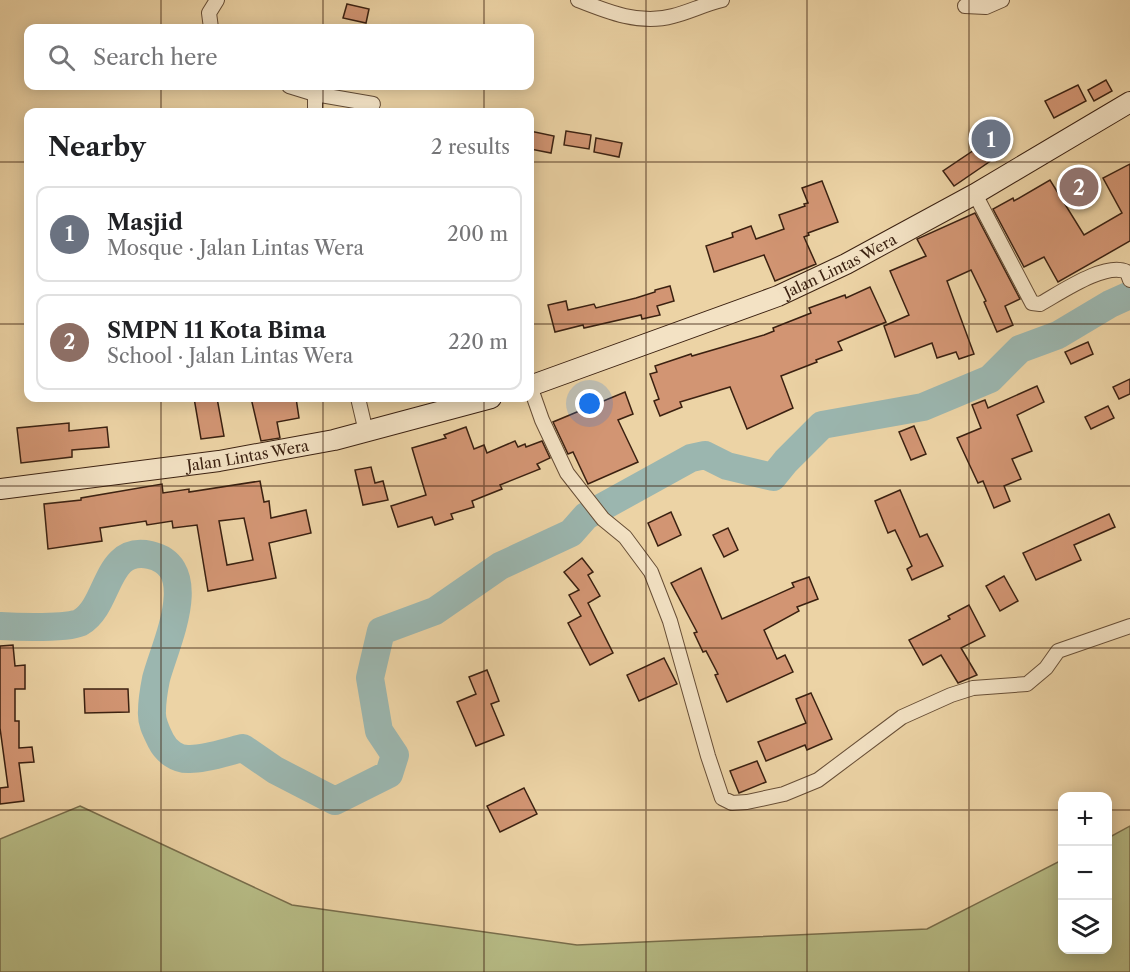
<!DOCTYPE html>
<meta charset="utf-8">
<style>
body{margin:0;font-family:"Libre Caslon Text",serif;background:#f2f2f2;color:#202124}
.controls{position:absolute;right:18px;bottom:18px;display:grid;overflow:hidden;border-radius:12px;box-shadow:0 3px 15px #0003}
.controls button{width:54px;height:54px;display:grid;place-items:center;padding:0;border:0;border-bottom:2px solid #e0e0e0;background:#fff;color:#202124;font:30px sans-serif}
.you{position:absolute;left:590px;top:404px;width:21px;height:21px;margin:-15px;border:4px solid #fff;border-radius:50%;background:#1a73e8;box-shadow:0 0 0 9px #1a73e833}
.badge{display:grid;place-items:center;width:39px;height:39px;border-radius:50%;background:#ea580c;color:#fff;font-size:20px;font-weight:700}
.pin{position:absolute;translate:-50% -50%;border:3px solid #fff;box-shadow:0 2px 6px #0006}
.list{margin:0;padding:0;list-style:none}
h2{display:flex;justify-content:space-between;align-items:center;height:78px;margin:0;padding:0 24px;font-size:26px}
h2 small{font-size:20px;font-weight:400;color:#757577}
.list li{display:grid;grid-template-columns:39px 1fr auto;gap:18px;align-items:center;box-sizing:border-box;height:96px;margin:0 12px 12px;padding:0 12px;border:2px solid #e0e0e0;border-radius:12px}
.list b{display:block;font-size:22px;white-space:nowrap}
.list p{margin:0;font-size:20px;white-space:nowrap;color:#757577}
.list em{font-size:20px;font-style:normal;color:#757577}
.icon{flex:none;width:33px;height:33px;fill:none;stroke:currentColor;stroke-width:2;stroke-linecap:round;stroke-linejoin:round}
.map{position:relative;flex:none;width:1130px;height:972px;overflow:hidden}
.search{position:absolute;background:#fff;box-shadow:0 3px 15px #0003;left:24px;top:24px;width:510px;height:66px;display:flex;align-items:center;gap:15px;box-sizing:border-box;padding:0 21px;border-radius:12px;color:#757577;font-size:22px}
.panel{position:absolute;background:#fff;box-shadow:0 3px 15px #0003;left:24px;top:108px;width:510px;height:294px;border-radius:12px}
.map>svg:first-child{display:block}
.green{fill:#b7bc86;stroke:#796e4c;stroke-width:1.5}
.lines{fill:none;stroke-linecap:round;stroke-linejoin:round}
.river{stroke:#9bb6af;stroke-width:28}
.building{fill:#d29573;stroke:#3b2111;stroke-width:1.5;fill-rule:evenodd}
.street-casing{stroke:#674e36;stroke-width:16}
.secondary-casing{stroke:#3b2111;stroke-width:22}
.street{stroke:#f3e2c4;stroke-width:14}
.secondary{stroke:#f3e2c4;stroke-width:20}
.grid{fill:none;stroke:#3b2111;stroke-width:1.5;stroke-opacity:0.55}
.labels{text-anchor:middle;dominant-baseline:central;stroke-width:4.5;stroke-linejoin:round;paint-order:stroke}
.street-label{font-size:15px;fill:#3b2111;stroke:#f3e2c4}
</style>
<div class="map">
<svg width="1130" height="972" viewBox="0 0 1130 972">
<rect width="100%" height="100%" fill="#ecd3a5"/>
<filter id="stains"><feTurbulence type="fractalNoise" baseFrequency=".00333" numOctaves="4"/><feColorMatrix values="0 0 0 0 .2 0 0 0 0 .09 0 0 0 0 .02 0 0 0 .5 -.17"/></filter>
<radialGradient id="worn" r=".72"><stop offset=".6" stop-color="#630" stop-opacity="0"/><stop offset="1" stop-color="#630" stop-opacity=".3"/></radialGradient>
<path class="green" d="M 80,806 L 292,905 L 577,945 L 927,929 L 1062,860 L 1062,950 L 1108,950 L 1108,838 L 1130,826 L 1130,972 L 0,972 L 0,839 Z"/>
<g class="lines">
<path class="river" d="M 0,626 C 15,627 71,629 81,622 C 110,605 105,545 150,555 C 204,567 164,647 156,679 C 154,689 152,701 152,711 C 151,722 156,731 161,741 C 166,751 177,760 190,759 C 207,759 226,752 243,748 L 275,770 L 335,801 L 389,774 L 395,755 L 379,731 L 370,678 L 381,631 L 435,611 L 500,566 L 571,533 L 586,516 L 691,458 L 705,455 L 727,466 L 773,477 L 786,461 L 822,425 L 923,407 L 990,379 L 1020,349 L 1058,335 L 1110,304 L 1130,295"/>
</g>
<g class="building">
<path d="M 347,4 L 369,9 L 366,23 L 343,18 Z"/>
<path d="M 1106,80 L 1112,91 L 1094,101 L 1088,90 Z"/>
<path d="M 1078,85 L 1086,101 L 1054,118 L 1045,101 Z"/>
<path d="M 991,123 L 1010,138 L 992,160 L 954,186 L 943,171 L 977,148 L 973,145 Z"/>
<path d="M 530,131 L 554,136 L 551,153 L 530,149 Z"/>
<path d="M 566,131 L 591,135 L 589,149 L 564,145 Z"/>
<path d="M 596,138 L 622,143 L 619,157 L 594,152 Z"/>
<path d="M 1130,164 L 1130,241 L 1058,282 L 1044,257 L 1024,267 L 993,209 L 1013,198 L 1014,201 L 1050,180 L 1084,235 L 1122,213 L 1103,178 Z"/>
<path d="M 822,181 L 838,222 L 808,233 L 809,235 L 804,237 L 816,264 L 775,281 L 764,255 L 714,272 L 706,246 L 733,237 L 732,233 L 751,226 L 756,239 L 784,229 L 779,215 L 805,206 L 804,204 L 808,203 L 802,188 Z"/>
<path d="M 975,213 L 1020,299 L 1005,306 L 1013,325 L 997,332 L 984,302 L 986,301 L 971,270 L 947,281 L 974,354 L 959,359 L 956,352 L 937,358 L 932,343 L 895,357 L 884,326 L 909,315 L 890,271 L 926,256 L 917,239 Z"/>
<path d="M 670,286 L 674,301 L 657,306 L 660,315 L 642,319 L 641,315 L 584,328 L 583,325 L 555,332 L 548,305 L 566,301 L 568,310 L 594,304 L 596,308 L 636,298 L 655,292 L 655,290 Z"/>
<path d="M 870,287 L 886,322 L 838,342 L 842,350 L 816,360 L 817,362 L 781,376 L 793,408 L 747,429 L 730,387 L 680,402 L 682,407 L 660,416 L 654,401 L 659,399 L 650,374 L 657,372 L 655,366 L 691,354 L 692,356 L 764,335 L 774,331 L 773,328 L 811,313 L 809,308 L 845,295 L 846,298 Z"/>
<path d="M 1088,342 L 1093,354 L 1071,364 L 1065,352 Z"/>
<path d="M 1130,379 L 1130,394 L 1119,399 L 1113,387 Z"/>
<path d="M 1037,386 L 1044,402 L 1017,415 L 1032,451 L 1012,459 L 1021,479 L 1004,486 L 1010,501 L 994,508 L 983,481 L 978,483 L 957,438 L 981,428 L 972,405 L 985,400 L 988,408 Z"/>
<path d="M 625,392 L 633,414 L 618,420 L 638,462 L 588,484 L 573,452 L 568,454 L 553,422 Z"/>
<path d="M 194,398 L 217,398 L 224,436 L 201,439 Z"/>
<path d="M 251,398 L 296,398 L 299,418 L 277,422 L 280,438 L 261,441 Z"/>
<path d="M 1108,406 L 1114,418 L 1091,429 L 1085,417 Z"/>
<path d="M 69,423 L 69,431 L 107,427 L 109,447 L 72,450 L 72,457 L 21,463 L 17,428 Z"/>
<path d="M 914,426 L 926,454 L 911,460 L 899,432 Z"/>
<path d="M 466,427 L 474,449 L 484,445 L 487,453 L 515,441 L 518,447 L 525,444 L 526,447 L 542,441 L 550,458 L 537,464 L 540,469 L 500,485 L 502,489 L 472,501 L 474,507 L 451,514 L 453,519 L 435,525 L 432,517 L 398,527 L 391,506 L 426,495 L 412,448 L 446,438 L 444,435 Z"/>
<path d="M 371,467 L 375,483 L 383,481 L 388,500 L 363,505 L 355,470 Z"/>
<path d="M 260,481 L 264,502 L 269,501 L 271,518 L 306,510 L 311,533 L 269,543 L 276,578 L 208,591 L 197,525 L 173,528 L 172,521 L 147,525 L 146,521 L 100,528 L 102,541 L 48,549 L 44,504 L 81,500 L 81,498 L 162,484 L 163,493 L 189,489 L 189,492 ZM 244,518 L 253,560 L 227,565 L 219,521 Z"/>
<path d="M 900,490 L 920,537 L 927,534 L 943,566 L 912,580 L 907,569 L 912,566 L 895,530 L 888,533 L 875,501 Z"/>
<path d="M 671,512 L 681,535 L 658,546 L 648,523 Z"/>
<path d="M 1109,514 L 1115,527 L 1074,545 L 1081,560 L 1036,580 L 1023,553 Z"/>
<path d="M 728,528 L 738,550 L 724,557 L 713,535 Z"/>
<path d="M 582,558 L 593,572 L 588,575 L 600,596 L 588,603 L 613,653 L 590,665 L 568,623 L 581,616 L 569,595 L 579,590 L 564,572 Z"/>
<path d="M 701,568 L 722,619 L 794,587 L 792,583 L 809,577 L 818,599 L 797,607 L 799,611 L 764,630 L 777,659 L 785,655 L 793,672 L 727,702 L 715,675 L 718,674 L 706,651 L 703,652 L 694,633 L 697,632 L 671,583 Z"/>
<path d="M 1004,576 L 1018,601 L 1000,611 L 986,586 Z"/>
<path d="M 969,605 L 985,636 L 961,648 L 977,675 L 958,683 L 941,655 L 923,665 L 909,640 L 950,619 L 948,616 Z"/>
<path d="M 13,645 L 15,666 L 25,665 L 25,689 L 15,689 L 15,721 L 19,721 L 19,748 L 32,747 L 34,762 L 19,763 L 24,801 L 0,804 L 0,788 L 8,787 L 0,728 L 0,646 Z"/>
<path d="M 664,658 L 677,684 L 639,701 L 627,675 Z"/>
<path d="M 487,670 L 499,701 L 491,704 L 504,735 L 476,746 L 457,702 L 476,694 L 469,677 Z"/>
<path d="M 84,689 L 128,689 L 129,712 L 85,713 Z"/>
<path d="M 811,693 L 832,739 L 807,750 L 805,745 L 766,761 L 758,742 L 806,723 L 796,699 Z"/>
<path d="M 757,761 L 766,782 L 739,793 L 730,771 Z"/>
<path d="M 524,788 L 537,814 L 500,832 L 487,806 Z"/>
</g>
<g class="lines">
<defs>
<g id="street">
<path d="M 578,0 C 608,12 640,25 673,16 C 689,12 705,4 722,0"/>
<path d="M 965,6 L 986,7 L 1002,0"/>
<path d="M 211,28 L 209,13 L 217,0"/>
<path d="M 289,86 L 315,94 L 373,104"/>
<path d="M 315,94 L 315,112"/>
<path d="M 975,194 L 1032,303 L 1040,304 C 1060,293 1106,261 1127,272 L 1130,280"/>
<path d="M 530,386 L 542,420 L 567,473 L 603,519 L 625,537 L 651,572 L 670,621 L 708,756 L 722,798 L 732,803 L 747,802 L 784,794 L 818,780 L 902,717 L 951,695 L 973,688 L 1027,684 L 1046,668 L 1058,651 L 1130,626"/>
<path d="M 358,398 L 366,432"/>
</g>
<g id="secondary">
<path id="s1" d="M 530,386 L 778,296 L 846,264 L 975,194 L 1130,102"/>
<path id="s2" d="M 0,489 L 219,461 L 334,440 L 491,398"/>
</g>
</defs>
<use href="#street" class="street-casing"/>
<use href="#secondary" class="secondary-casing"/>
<use href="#street" class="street"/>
<use href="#secondary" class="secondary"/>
</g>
<path class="grid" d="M 161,0 L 161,28M 323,0 L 323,28M 484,0 L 484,28M 646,0 L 646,972M 807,0 L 807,972M 969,0 L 969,972M 161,86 L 161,112M 323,86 L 323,112M 484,86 L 484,112M 0,162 L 28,162M 530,162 L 1130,162M 0,324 L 28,324M 530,324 L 1130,324M 161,398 L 161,972M 323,398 L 323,972M 484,398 L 484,972M 0,486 L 1130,486M 0,648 L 1130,648M 0,810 L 1062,810M 1108,810 L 1130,810"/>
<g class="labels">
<g class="street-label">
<text stroke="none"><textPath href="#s1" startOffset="333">Jalan Lintas Wera</textPath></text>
<text stroke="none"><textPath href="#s2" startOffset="250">Jalan Lintas Wera</textPath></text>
</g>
</g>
<rect width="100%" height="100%" filter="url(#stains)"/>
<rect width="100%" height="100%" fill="url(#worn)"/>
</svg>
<div class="controls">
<button>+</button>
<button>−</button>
<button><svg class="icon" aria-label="layers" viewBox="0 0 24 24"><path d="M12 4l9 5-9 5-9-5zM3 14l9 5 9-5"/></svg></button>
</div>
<div class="you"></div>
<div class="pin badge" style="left:991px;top:139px;background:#6b7280">1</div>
<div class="pin badge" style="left:1079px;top:187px;background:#8d6e63">2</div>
<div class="search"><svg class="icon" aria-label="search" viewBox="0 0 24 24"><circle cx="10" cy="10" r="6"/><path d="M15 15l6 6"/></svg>Search here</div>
<section class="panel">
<h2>Nearby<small>2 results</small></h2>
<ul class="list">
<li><span class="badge" style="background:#6b7280">1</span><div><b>Masjid</b><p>Mosque · Jalan Lintas Wera</p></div><em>200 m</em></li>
<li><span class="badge" style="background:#8d6e63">2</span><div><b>SMPN 11 Kota Bima</b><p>School · Jalan Lintas Wera</p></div><em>220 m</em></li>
</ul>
</section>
</div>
